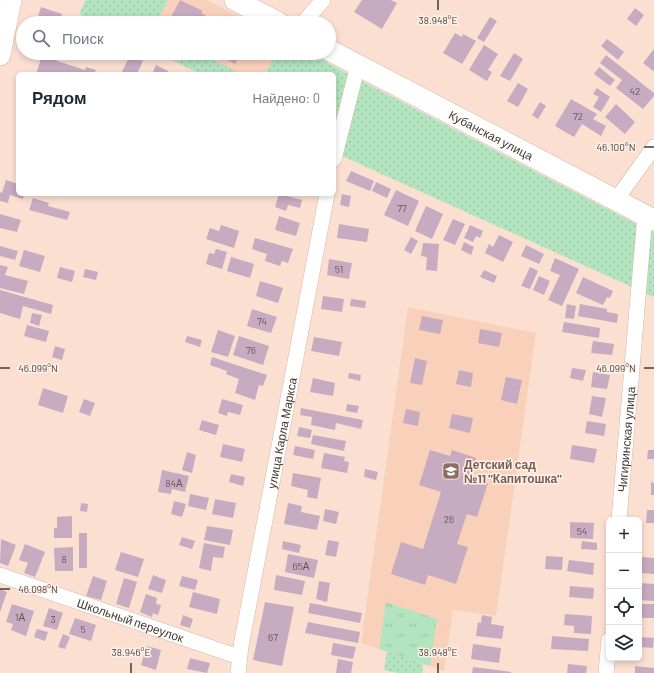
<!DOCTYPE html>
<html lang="ru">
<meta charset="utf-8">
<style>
body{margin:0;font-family:Barlow,sans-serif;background:#f2f2f3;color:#1f2937}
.controls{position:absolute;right:12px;bottom:12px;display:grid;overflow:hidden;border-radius:6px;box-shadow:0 2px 6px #0003}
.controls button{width:36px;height:36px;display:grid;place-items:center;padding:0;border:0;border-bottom:1px solid #e0e1e3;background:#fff;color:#1f2937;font:20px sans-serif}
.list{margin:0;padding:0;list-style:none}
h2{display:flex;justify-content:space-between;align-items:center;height:52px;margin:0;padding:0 16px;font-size:17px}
h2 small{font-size:13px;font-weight:400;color:#747a83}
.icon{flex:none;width:22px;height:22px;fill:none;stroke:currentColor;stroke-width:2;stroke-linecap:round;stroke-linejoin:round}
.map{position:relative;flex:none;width:654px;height:673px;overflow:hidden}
.search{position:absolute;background:#fff;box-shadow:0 2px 6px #0003;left:16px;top:16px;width:320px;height:44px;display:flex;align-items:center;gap:10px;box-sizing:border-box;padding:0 14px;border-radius:22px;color:#747a83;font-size:15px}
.panel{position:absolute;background:#fff;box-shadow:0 2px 6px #0003;left:16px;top:72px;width:320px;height:124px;border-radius:6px}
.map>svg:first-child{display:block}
.built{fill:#f9d1bb}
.grass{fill:url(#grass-dots)}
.park{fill:url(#park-tufts)}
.building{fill:#c7abc1}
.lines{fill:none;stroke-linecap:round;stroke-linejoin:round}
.street-casing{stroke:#d7b7a6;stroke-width:16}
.secondary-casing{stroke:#d7b7a6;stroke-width:22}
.street{stroke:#fff;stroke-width:15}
.secondary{stroke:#fff;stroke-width:21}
.ticks{fill:none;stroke:#463932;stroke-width:1.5}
.labels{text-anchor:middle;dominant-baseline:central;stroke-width:3;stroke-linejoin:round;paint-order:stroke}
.number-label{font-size:10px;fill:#665656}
.street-label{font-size:12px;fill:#463932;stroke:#fef1ea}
.education-label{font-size:12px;font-weight:bold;fill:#785e54;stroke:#fef1ea;text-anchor:start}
.ticks-label{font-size:10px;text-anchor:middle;fill:#463932;stroke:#fef1ea;stroke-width:3;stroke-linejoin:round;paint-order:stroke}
</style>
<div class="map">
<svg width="654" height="673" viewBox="0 0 654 673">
<defs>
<pattern id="grass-dots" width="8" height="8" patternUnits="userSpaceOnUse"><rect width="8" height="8" fill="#b3e4c0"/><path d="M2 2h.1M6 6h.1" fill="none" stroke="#9bc4a5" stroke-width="1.8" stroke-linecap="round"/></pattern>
<pattern id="park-tufts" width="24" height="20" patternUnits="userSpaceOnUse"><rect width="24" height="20" fill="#b3e4c0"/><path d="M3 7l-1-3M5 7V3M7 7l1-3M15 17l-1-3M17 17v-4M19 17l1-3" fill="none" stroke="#9bc4a5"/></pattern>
</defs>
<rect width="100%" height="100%" fill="#fbe0d2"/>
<g class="built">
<path d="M 168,0 L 207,0 L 252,23 L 156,23 Z"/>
<path d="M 200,53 L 276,53 L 265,74 L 241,74 Z"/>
<path d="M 408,307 L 536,333 L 496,616 L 453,610 L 444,671 L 361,643 Z"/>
</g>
<g class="grass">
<path d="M 86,0 L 168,0 L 156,23 L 97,23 L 79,14 Z"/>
<path d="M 158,53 L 200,53 L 241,74 L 200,74 Z"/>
<path d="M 276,53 L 310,53 L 348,74 L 334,131 L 334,74 L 265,74 Z"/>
<path d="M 360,80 L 638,225 L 634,288 L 342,156 Z"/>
<path d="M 650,230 L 654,232 L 654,297 L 644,293 Z"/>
<path d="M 387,651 L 423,664 L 422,673 L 397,673 L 384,670 Z"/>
</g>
<path class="park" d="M 386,602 L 437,619 L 430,666 L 379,649 Z"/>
<g class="building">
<path d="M 180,0 L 203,11 L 201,13 L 220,23 L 168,23 Z"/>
<path d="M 362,0 L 391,0 L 397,3 L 382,29 L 354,12 Z"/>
<path d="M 41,7 L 62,14 L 59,23 L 36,23 Z"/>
<path d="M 635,8 L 644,15 L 636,26 L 627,19 Z"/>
<path d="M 490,17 L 497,21 L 484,42 L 477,38 Z"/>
<path d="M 455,33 L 462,37 L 463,34 L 476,41 L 462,64 L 443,53 Z"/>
<path d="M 607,39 L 624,52 L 618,60 L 601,46 Z"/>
<path d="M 484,45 L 498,54 L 488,70 L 492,72 L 487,81 L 469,70 Z"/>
<path d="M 654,49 L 654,70 L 653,71 L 643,63 Z"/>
<path d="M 214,53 L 241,53 L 235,64 Z"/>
<path d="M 514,53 L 523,59 L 510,81 L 500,76 Z"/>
<path d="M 130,55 L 143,61 L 137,74 L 121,74 Z"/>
<path d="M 606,55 L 654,93 L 654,96 L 643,109 L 616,88 L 622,80 L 600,63 Z"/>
<path d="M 42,56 L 85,70 L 86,67 L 96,70 L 94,74 L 36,74 Z"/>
<path d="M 156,65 L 168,71 L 167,74 L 152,74 Z"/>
<path d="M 599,67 L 615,80 L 610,86 L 594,74 Z"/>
<path d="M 518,83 L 528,89 L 518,107 L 507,101 Z"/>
<path d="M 597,88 L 610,97 L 601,112 L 593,107 L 599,97 L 593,94 Z"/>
<path d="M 571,99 L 597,114 L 593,119 L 606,126 L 601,136 L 582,124 L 574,137 L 555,126 Z"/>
<path d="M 540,102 L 546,106 L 538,119 L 532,115 Z"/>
<path d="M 616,104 L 635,122 L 625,134 L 605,117 Z"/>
<path d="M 351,171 L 374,181 L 370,191 L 346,181 Z"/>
<path d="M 6,180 L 18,184 L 18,194 L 24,194 L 23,199 L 10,195 L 8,203 L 0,201 L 0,192 L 2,193 Z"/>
<path d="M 376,182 L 391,189 L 387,198 L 372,191 Z"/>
<path d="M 396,190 L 419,201 L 408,226 L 384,215 Z"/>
<path d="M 279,194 L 302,200 L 300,208 L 288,205 L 286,211 L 275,207 Z"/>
<path d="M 342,194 L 351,196 L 349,207 L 340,205 Z"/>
<path d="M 33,198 L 49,203 L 48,206 L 70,212 L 67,220 L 29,210 Z"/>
<path d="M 426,206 L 443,214 L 432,239 L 415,231 Z"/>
<path d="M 0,214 L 21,220 L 17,232 L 0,228 Z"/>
<path d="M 279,216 L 300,223 L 296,236 L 275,230 Z"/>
<path d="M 453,219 L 465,224 L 455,245 L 443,240 Z"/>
<path d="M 339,224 L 369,229 L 367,242 L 337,238 Z"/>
<path d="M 221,225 L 239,231 L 234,248 L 206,239 L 210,228 L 219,231 Z"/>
<path d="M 470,225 L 483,231 L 480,238 L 476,236 L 473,242 L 464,238 Z"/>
<path d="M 499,235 L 513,242 L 503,262 L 485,253 L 489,244 L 493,247 Z"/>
<path d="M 411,237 L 418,241 L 411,254 L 404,250 Z"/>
<path d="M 255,238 L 293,249 L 288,263 L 282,261 L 280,266 L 265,261 L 267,254 L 252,249 Z"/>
<path d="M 464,242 L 474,247 L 471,255 L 461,250 Z"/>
<path d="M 423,243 L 439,244 L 437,271 L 426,270 L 427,257 L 421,256 Z"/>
<path d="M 526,245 L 544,254 L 539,264 L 521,256 Z"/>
<path d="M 0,246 L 18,251 L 15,260 L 0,256 Z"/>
<path d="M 216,249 L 227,252 L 222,269 L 206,264 L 209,253 L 214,254 Z"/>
<path d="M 24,250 L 45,256 L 40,272 L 19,266 Z"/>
<path d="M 231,257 L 254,264 L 250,278 L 227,271 Z"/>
<path d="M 555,258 L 579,269 L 562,306 L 548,300 L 560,275 L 550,271 Z"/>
<path d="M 329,259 L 352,263 L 349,279 L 327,275 Z"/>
<path d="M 0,265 L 8,267 L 5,275 L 28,281 L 24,294 L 0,288 Z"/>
<path d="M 60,267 L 75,271 L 72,282 L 57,278 Z"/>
<path d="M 530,267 L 538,271 L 530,289 L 521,286 Z"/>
<path d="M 85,269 L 98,272 L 96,280 L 83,277 Z"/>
<path d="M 484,270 L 497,276 L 494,283 L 480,277 Z"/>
<path d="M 539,276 L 550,281 L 544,295 L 533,290 Z"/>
<path d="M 583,277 L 613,291 L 610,298 L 607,297 L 603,305 L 576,293 Z"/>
<path d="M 260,281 L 283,288 L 278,303 L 256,296 Z"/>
<path d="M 0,290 L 53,305 L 51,314 L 23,306 L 20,319 L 0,313 Z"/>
<path d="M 323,296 L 344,299 L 342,312 L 321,309 Z"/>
<path d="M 351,299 L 366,301 L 365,308 L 350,306 Z"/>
<path d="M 567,304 L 576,306 L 574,319 L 565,318 Z"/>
<path d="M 580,304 L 607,309 L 607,312 L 618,314 L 617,323 L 578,316 Z"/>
<path d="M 252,309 L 277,317 L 271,333 L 247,326 Z"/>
<path d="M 32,313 L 42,315 L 39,326 L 30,323 Z"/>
<path d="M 422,316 L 443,320 L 440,334 L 419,330 Z"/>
<path d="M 564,322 L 600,328 L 599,338 L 562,332 Z"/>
<path d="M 27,325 L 49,331 L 46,342 L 24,336 Z"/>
<path d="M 480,329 L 502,333 L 499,347 L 478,343 Z"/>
<path d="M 218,330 L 235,336 L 228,357 L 211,352 Z"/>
<path d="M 187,336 L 202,340 L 200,347 L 185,342 Z"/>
<path d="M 239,336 L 269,346 L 263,365 L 233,355 Z"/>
<path d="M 314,337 L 342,342 L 339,356 L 311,351 Z"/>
<path d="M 593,341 L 614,344 L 612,355 L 591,353 Z"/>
<path d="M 55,346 L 65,349 L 62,360 L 52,357 Z"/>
<path d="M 212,357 L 267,375 L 263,386 L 259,385 L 255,400 L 235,393 L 239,379 L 226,374 L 227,371 L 210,365 Z"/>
<path d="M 415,358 L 427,361 L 422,385 L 410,383 Z"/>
<path d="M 572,368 L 586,370 L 583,381 L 570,378 Z"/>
<path d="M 459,370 L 473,373 L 471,387 L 456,384 Z"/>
<path d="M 593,372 L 610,375 L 607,389 L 591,387 Z"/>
<path d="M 349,373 L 361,375 L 360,381 L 348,378 Z"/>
<path d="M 506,377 L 522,380 L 517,404 L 501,400 Z"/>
<path d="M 313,378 L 335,383 L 333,396 L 310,392 Z"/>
<path d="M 43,388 L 68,396 L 63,413 L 38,405 Z"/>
<path d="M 592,396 L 606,398 L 602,417 L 589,414 Z"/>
<path d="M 84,399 L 95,403 L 90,416 L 79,412 Z"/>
<path d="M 222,399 L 243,405 L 240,415 L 228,412 L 227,416 L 218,413 Z"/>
<path d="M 347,404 L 359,406 L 357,413 L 346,411 Z"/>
<path d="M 301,408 L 363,420 L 361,429 L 336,423 L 335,430 L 311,425 L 312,417 L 300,415 Z"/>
<path d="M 406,409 L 420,412 L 418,426 L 403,423 Z"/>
<path d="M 452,414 L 473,418 L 470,433 L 449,428 Z"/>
<path d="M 202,420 L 219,425 L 216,435 L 199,430 Z"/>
<path d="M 587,421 L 606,424 L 604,436 L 585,433 Z"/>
<path d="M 299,427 L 312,430 L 310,438 L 297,436 Z"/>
<path d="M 313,435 L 346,441 L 344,451 L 311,444 Z"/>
<path d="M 223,444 L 245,449 L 242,462 L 220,457 Z"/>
<path d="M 572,445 L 597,449 L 594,463 L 570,459 Z"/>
<path d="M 295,446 L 315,450 L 313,459 L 293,455 Z"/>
<path d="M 430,450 L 450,456 L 452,450 L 476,458 L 470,477 L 488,483 L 477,517 L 467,514 L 457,544 L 468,547 L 456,584 L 428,575 L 425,585 L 391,574 L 401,542 L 423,549 L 441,492 L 419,485 Z"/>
<path d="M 648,450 L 654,450 L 654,459 L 647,459 Z"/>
<path d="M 187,452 L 196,455 L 192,473 L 182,470 Z"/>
<path d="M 324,453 L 345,457 L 344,461 L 349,462 L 347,473 L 321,468 Z"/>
<path d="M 365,469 L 378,472 L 376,480 L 364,477 Z"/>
<path d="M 162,470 L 189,476 L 185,492 L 172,489 L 171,494 L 158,492 Z"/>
<path d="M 293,473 L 321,478 L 317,499 L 307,497 L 308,490 L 291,486 Z"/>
<path d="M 231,474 L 245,477 L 243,486 L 229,482 Z"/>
<path d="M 651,482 L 654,483 L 654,495 L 651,495 Z"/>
<path d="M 190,494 L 209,498 L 206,510 L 188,506 Z"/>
<path d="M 215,499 L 236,503 L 233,518 L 212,514 Z"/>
<path d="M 174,501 L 186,504 L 182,517 L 171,514 Z"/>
<path d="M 81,503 L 88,504 L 87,512 L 80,511 Z"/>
<path d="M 288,503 L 302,506 L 301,512 L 320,516 L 317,530 L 284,524 Z"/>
<path d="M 325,509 L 339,512 L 336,524 L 323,521 Z"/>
<path d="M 647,510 L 654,510 L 654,523 L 646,523 Z"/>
<path d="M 72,516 L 72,538 L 54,538 L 54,528 L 57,528 L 57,517 Z"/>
<path d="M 570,522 L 594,523 L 593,539 L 570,538 Z"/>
<path d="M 207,526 L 233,530 L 230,545 L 204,540 Z"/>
<rect x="79" y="533" width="8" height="35"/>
<path d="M 182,537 L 195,541 L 192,549 L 179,545 Z"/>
<path d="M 1,539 L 16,545 L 8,566 L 0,563 Z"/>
<path d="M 328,540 L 339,542 L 336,557 L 325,555 Z"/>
<path d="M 283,541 L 301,545 L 299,553 L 282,549 Z"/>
<path d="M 582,541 L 597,543 L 597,550 L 581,549 Z"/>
<path d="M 204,543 L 225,547 L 223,558 L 213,557 L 211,571 L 199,568 Z"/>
<path d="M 25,544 L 45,552 L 35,577 L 24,573 L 28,563 L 19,560 Z"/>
<path d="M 73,547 L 73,571 L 55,571 L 54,548 Z"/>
<path d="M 121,552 L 144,559 L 138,577 L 115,570 Z"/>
<path d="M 288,554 L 318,560 L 314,578 L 285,572 Z"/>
<path d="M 546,556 L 563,557 L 562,570 L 545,569 Z"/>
<path d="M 641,557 L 654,558 L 654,574 L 641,573 Z"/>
<path d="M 569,560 L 594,563 L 593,575 L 567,571 Z"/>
<path d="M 153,575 L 166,580 L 162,593 L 148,589 Z"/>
<path d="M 276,575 L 305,581 L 302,595 L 274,590 Z"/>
<path d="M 93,576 L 107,581 L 101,600 L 86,596 Z"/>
<path d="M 182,576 L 198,580 L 195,590 L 179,586 Z"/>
<path d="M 124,578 L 137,582 L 129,608 L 116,604 Z"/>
<path d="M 319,581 L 330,583 L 327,602 L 316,599 Z"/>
<path d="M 640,583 L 654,584 L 654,601 L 639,600 Z"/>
<path d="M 570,586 L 594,588 L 593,599 L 569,597 Z"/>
<path d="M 0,589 L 7,592 L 0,612 Z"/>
<path d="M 193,592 L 220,599 L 217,614 L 189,607 Z"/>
<path d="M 146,594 L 157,598 L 156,604 L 161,605 L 158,615 L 153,613 L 152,617 L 140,612 Z"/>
<path d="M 265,602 L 294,607 L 282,666 L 253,660 Z"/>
<path d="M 310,603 L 362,613 L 360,623 L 308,613 Z"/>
<path d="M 12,604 L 34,611 L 26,636 L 11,630 L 13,624 L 6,622 Z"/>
<rect x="639" y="604" width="15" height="14"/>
<path d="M 49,608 L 63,613 L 57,630 L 43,626 Z"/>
<path d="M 565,614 L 592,616 L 591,634 L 574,633 L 574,626 L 564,625 Z"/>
<path d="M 183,615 L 193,619 L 190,628 L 180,625 Z"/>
<path d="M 482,615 L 492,617 L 491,624 L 504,626 L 502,639 L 476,636 L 478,622 L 481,623 Z"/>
<path d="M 75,618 L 96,625 L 91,641 L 69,634 Z"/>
<path d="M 308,622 L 360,632 L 358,643 L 305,633 Z"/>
<path d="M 37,629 L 48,632 L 45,641 L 34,637 Z"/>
<path d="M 63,634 L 70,637 L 65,649 L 58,647 Z"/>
<path d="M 552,636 L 589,639 L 588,651 L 551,649 Z"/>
<path d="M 639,637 L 654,638 L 653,648 L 639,647 Z"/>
<path d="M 333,643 L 356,647 L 353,659 L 331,655 Z"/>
<path d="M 473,644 L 501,648 L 499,663 L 471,659 Z"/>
<path d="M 147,646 L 161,650 L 156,670 L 141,665 Z"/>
<path d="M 190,658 L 210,663 L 207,673 L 187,669 Z"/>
<path d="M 338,659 L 353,662 L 351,673 L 336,673 Z"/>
<path d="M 568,664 L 587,666 L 586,673 L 567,673 Z"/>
<path d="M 635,666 L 654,668 L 654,673 L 635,673 Z"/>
<path d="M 473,667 L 511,672 L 511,673 L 472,673 Z"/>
</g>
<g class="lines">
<defs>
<g id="street">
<path d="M 303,23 L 323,0"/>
<path d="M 334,159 L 358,65"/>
<path d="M 616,200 L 654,147"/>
<path id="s1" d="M 619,520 L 645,215"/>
<path id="s2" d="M 0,575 L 239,657"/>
<path id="s3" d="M 238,673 L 241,646 L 327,194"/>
<path d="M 606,673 L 609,640"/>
</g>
<g id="secondary">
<path d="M 235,0 L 279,23"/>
<path id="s4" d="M 329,50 L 654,220"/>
<path d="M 0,55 L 11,0"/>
</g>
</defs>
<use href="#street" class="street-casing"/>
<use href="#secondary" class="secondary-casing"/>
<use href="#street" class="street"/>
<use href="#secondary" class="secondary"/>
</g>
<path class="ticks" d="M 438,0 L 438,10M 644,147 L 654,147M 0,368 L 10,368M 644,368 L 654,368M 0,589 L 10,589M 131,663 L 131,673M 438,663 L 438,673"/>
<defs>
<symbol id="school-square" viewBox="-11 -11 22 22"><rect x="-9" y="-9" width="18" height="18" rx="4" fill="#8d6e63" stroke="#fef1ea"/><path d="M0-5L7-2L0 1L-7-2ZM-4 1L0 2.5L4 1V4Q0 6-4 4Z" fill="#fff"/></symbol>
</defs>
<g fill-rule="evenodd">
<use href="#school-square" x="441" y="461" width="20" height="20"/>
</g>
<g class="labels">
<g class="number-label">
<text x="635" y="91">42</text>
<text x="578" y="116">72</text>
<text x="402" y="208">77</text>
<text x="339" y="269">51</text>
<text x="262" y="321">74</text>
<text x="251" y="350">76</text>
<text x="174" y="483">84А</text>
<text x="449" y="519">26</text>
<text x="582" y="531">54</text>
<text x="64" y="559">8</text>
<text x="301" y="566">65А</text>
<text x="20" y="617">1А</text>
<text x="53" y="619">3</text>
<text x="83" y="629">5</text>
<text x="273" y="637">67</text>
</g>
<g class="street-label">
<text stroke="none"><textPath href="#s4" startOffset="183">Кубанская улица</textPath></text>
<text stroke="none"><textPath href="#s3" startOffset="244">улица Карла Маркса</textPath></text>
<text stroke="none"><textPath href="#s1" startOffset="81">Чигиринская улица</textPath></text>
<text stroke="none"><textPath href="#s2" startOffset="138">Школьный переулок</textPath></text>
</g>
<g class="education-label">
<text x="464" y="464">Детский сад<tspan x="464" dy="14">№11 "Капитошка"</tspan></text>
</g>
</g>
<g class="ticks-label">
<text x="438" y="24">38.948°E</text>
<text x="616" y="151">46.100°N</text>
<text x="38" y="372">46.099°N</text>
<text x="616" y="372">46.099°N</text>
<text x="38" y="593">46.098°N</text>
<text x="131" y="656">38.946°E</text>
<text x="438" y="656">38.948°E</text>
</g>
</svg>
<div class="controls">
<button>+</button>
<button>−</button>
<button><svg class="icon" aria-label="locate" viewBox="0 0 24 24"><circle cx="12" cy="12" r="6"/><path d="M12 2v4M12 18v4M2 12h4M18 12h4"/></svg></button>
<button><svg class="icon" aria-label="layers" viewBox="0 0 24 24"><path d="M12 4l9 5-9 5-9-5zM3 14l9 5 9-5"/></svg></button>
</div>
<div class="search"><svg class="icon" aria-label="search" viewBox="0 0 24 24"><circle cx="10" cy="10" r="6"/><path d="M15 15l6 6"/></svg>Поиск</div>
<section class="panel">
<h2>Рядом<small>Найдено: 0</small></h2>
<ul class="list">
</ul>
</section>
</div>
